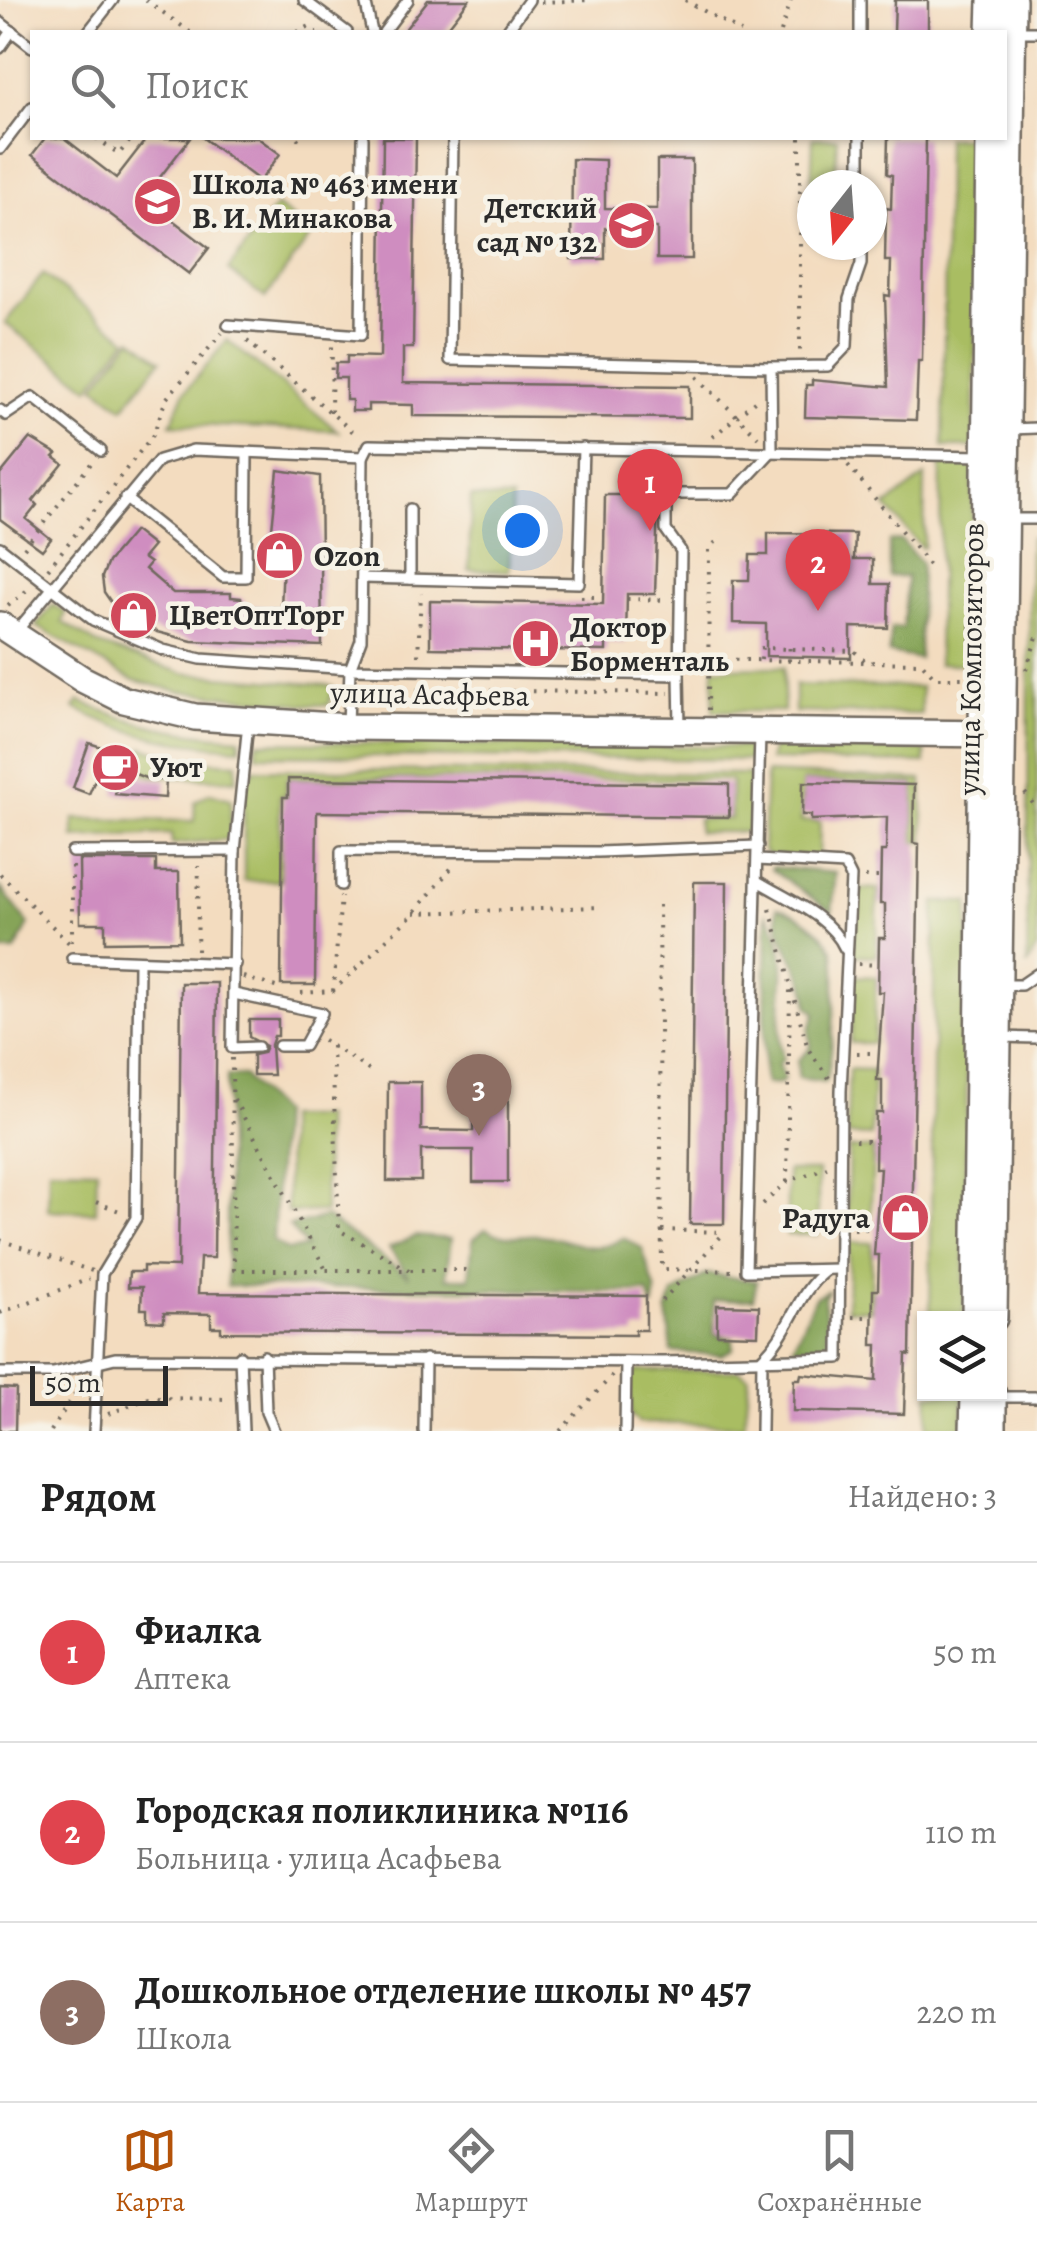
<!DOCTYPE html>
<html lang="ru">
<meta charset="utf-8">
<style>
body{margin:0;font-family:Alegreya,serif;background:#f6f6f6;color:#222}
.controls{position:absolute;right:30px;bottom:30px;display:grid;overflow:hidden;border-radius:0px;box-shadow:0 2px 8px #0004}
.controls button{width:90px;height:90px;display:grid;place-items:center;padding:0;border:0;border-bottom:2px solid #e0e0e0;background:#fff;color:#222;font:50px sans-serif}
.compass{position:absolute;left:797px;top:170px;width:90px;height:90px;border-radius:50%;background:#fff;box-shadow:0 2px 8px #0004;rotate:197deg}
.scale{position:absolute;left:30px;bottom:25px;width:138px;box-sizing:border-box;padding-left:10px;border:5px solid #2b2b2b;border-top:0;font-size:28px;line-height:35px;white-space:nowrap;color:#2b2b2b;-webkit-text-stroke:8px #f7f3e8;paint-order:stroke}
.you{position:absolute;left:522px;top:530px;width:35px;height:35px;margin:-25px;border:8px solid #fff;border-radius:50%;background:#1a73e8;box-shadow:0 0 0 15px #1a73e833}
.badge{display:grid;place-items:center;width:65px;height:65px;border-radius:50%;background:#b45309;color:#fff;font-size:32px;font-weight:700}
.pin{position:absolute;translate:-50% -82px;filter:drop-shadow(0 2px 5px #0008)}
.pin::after{content:'';position:absolute;top:52px;width:35px;height:30px;background:inherit;clip-path:polygon(0 0,100% 0,50% 100%)}
.list{margin:0;padding:0;list-style:none}
h2{display:flex;justify-content:space-between;align-items:center;height:130px;margin:0;padding:0 40px;font-size:42px}
h2 small{font-size:32px;font-weight:400;color:#767676}
.list li{display:grid;grid-template-columns:65px 1fr auto;gap:30px;align-items:center;box-sizing:border-box;height:180px;padding:0 40px;border-top:2px solid #e0e0e0}
.list b{display:block;font-size:38px;white-space:nowrap}
.list p{margin:0;font-size:32px;white-space:nowrap;color:#767676}
.list em{font-size:32px;font-style:normal;color:#767676}
.icon{flex:none;width:55px;height:55px;fill:none;stroke:currentColor;stroke-width:2;stroke-linecap:round;stroke-linejoin:round}
.map{position:relative;flex:none;width:1037px;height:1431px;overflow:hidden}
.search{position:absolute;background:#fff;box-shadow:0 2px 8px #0004;left:30px;right:30px;top:30px;height:110px;display:flex;align-items:center;gap:25px;box-sizing:border-box;padding:0 35px;border-radius:0px;color:#767676;font-size:38px}
.sheet{height:670px;background:#fff}
nav{display:flex;justify-content:space-around;align-items:center;box-sizing:border-box;height:140px;border-top:2px solid #e0e0e0;background:#fff;font-size:28px;color:#767676}
nav a{display:grid;justify-items:center;gap:5px}
nav .on{color:#b45309}
.map>svg:first-child{display:block}
.green{fill:#a9bd62;stroke:#6a7446;stroke-width:2.5}
.forest{fill:#86a458;stroke:#586842;stroke-width:2.5}
.building{fill:#cf8dc0}
.lines{fill:none;stroke-linecap:round;stroke-linejoin:round}
.lane-casing{stroke:#71695f;stroke-width:14}
.secondary-casing{stroke:#71695f;stroke-width:30}
.path{stroke:#71695f;stroke-width:4;stroke-dasharray:2.5 8;stroke-linecap:butt}
.lane{stroke:#fff;stroke-width:9}
.secondary{stroke:#fff;stroke-width:25}
.labels{text-anchor:middle;dominant-baseline:central;stroke-width:9;stroke-linejoin:round;paint-order:stroke}
.poi-label{font-size:30px;font-weight:bold;fill:#2b2b2b;stroke:#f7f3e8;text-anchor:start}
.street-label{font-size:30px;fill:#2b2b2b;stroke:#f7f3e8}
</style>
<div class="map">
<svg width="1037" height="1431" viewBox="0 0 1037 1431">
<rect width="100%" height="100%" fill="#f7f3e8"/>
<filter id="ink" filterUnits="userSpaceOnUse"><feTurbulence type="fractalNoise" baseFrequency=".01" numOctaves="2"/><feDisplacementMap in="SourceGraphic" scale="20" xChannelSelector="R" yChannelSelector="G"/><feConvolveMatrix kernelMatrix="1 2 1 2 8 2 1 2 1" color-interpolation-filters="sRGB"/></filter>
<filter id="wash" filterUnits="userSpaceOnUse"><feTurbulence type="fractalNoise" baseFrequency=".0048" numOctaves="4" result="noise"/><feDisplacementMap in="SourceGraphic" scale="40" xChannelSelector="R" yChannelSelector="G"/><feGaussianBlur stdDeviation="2.25" result="paint"/><feColorMatrix in="noise" values="0 0 0 0 0 0 0 0 0 0 0 0 0 0 0 0 0 1.4 0 .05"/><feComposite in="paint" operator="in"/></filter>
<g filter="url(#wash)">
<rect width="100%" height="100%" fill="#f3dcbf"/>
<g class="green">
<path d="M 813,138 L 837,138 L 835,185 L 812,185 L 812,191 L 811,191 Z"/>
<path d="M 946,138 L 978,138 L 974,447 L 943,447 Z"/>
<path d="M 276,206 L 313,233 L 265,298 L 228,270 Z"/>
<path d="M 43,274 L 127,339 L 89,388 L 5,323 Z"/>
<path d="M 132,338 L 161,360 L 123,408 L 95,386 Z"/>
<path d="M 227,340 L 338,431 L 171,424 L 184,393 Z"/>
<path d="M 941,464 L 973,464 L 971,664 L 938,664 Z"/>
<path d="M 925,476 L 924,547 L 922,548 L 886,506 Z"/>
<path d="M 471,497 L 512,499 L 509,571 L 469,570 Z"/>
<path d="M 1030,538 L 1037,538 L 1037,947 L 1027,966 Z"/>
<path d="M 53,605 L 66,613 L 62,622 L 99,645 L 183,673 L 327,685 L 333,687 L 329,705 L 309,705 L 178,691 L 133,680 L 36,626 Z"/>
<path d="M 768,667 L 784,667 L 784,711 L 713,711 L 714,668 Z"/>
<path d="M 795,685 L 921,687 L 921,714 L 795,712 Z"/>
<path d="M 79,701 C 133,725 182,734 240,738 L 240,748 C 176,744 131,737 74,708 Z"/>
<path d="M 257,742 L 749,747 L 754,760 L 257,755 Z"/>
<path d="M 143,747 L 182,760 L 237,763 L 236,780 L 150,776 L 135,769 Z"/>
<path d="M 773,747 L 925,750 L 925,763 L 769,760 Z"/>
<path d="M 254,769 L 750,774 L 750,832 L 698,832 L 698,819 L 731,819 L 731,780 L 287,778 L 286,795 L 280,796 L 280,881 L 244,881 L 244,786 Z"/>
<path d="M 766,773 L 922,780 L 924,842 L 915,842 L 914,784 L 803,781 L 801,821 L 820,822 L 819,858 L 768,855 L 763,849 Z"/>
<path d="M 210,793 L 231,799 L 230,839 L 172,844 L 171,834 L 74,838 L 74,819 L 194,821 L 195,802 Z"/>
<path d="M 855,888 L 878,889 L 876,956 L 853,955 Z"/>
<path d="M 935,902 L 969,902 L 964,1318 L 930,1318 Z"/>
<path d="M 853,976 L 876,977 L 874,1043 L 851,1043 Z"/>
<path d="M 849,1069 L 873,1070 L 871,1136 L 847,1135 Z"/>
<path d="M 286,1117 L 324,1117 L 325,1212 L 287,1212 Z"/>
<path d="M 849,1148 L 873,1149 L 871,1215 L 847,1214 Z"/>
<path d="M 49,1168 L 97,1169 L 96,1212 L 48,1210 Z"/>
<rect x="787" y="1171" width="31" height="64"/>
<path d="M 849,1242 L 872,1243 L 871,1310 L 847,1309 Z"/>
<path d="M 739,1370 L 749,1377 L 744,1425 L 639,1423 L 631,1415 L 629,1379 L 636,1371 Z"/>
<path d="M 929,1394 L 963,1394 L 963,1427 L 928,1428 Z"/>
</g>
<g class="forest">
<path d="M 901,540 L 921,563 L 919,659 L 889,653 L 891,628 L 903,628 L 907,577 L 889,576 L 889,541 Z"/>
<path d="M 772,867 L 836,873 L 832,912 L 771,869 Z"/>
<path d="M 0,887 L 29,924 L 15,951 L 0,951 Z"/>
<path d="M 777,907 C 796,911 825,932 833,950 C 838,963 833,1068 825,1082 L 798,1078 L 798,1060 L 811,1048 L 809,1030 L 816,1013 L 808,1006 C 809,970 775,944 777,907 Z"/>
<path d="M 767,914 C 799,959 772,1011 783,1059 L 778,1064 L 784,1078 L 781,1083 L 766,1084 L 764,1076 Z"/>
<path d="M 227,1076 L 244,1076 L 280,1113 L 273,1241 L 287,1250 L 306,1247 L 289,1226 L 326,1217 L 409,1277 L 389,1248 L 416,1236 L 451,1239 L 446,1278 L 469,1278 L 473,1239 L 486,1229 C 509,1243 524,1231 547,1236 C 577,1242 594,1256 623,1238 L 642,1248 L 656,1292 L 653,1308 L 648,1292 L 227,1286 Z"/>
<path d="M 707,1274 L 757,1281 L 753,1299 L 714,1300 L 714,1334 L 733,1339 L 733,1349 L 721,1355 L 672,1352 L 667,1312 L 673,1294 Z"/>
<path d="M 829,1290 L 824,1297 L 829,1347 L 793,1347 L 815,1297 Z"/>
</g>
<g id="blocks">
<g class="building">
<path d="M 428,0 L 469,0 L 444,32 L 403,32 Z"/>
<path d="M 895,0 L 928,0 L 928,32 L 894,32 Z"/>
<path d="M 45,138 L 64,138 L 116,178 L 147,138 L 190,138 L 144,198 L 209,248 L 189,274 L 32,155 Z"/>
<path d="M 203,138 L 258,138 L 280,154 L 260,181 Z"/>
<path d="M 383,138 L 416,138 L 413,348 L 403,348 L 403,383 L 690,386 L 690,418 L 413,416 L 413,405 L 368,404 L 368,411 L 352,411 L 352,400 L 346,400 L 346,378 L 335,378 L 336,363 L 347,363 L 347,356 L 380,357 Z"/>
<path d="M 888,138 L 926,138 L 922,361 L 918,361 L 916,420 L 805,417 L 806,385 L 812,385 L 812,380 L 888,387 L 885,295 L 890,296 L 891,261 L 885,261 L 886,208 L 891,209 L 892,175 L 887,174 Z"/>
<path d="M 572,159 L 605,160 L 605,208 L 657,209 L 657,160 L 692,160 L 692,259 L 657,259 L 657,228 L 605,228 L 605,259 L 571,259 Z"/>
<path d="M 30,438 L 57,454 L 54,457 L 63,464 L 33,501 L 37,505 L 26,519 L 51,539 L 42,550 L 0,519 L 0,475 Z"/>
<path d="M 278,470 L 320,476 L 322,646 L 192,641 L 157,632 L 113,605 L 104,592 L 102,577 L 108,562 L 134,531 L 153,546 L 143,558 L 150,563 L 145,569 L 173,593 L 231,593 L 231,597 L 241,598 L 248,606 L 281,608 L 283,562 L 274,561 L 275,539 L 271,539 Z"/>
<path d="M 605,495 L 628,495 L 628,503 L 658,504 L 655,594 L 627,594 L 626,643 L 606,642 L 606,651 L 430,648 L 430,601 L 603,604 Z"/>
<path d="M 768,533 L 855,534 L 854,559 L 873,559 L 873,584 L 889,584 L 888,628 L 851,627 L 851,658 L 766,656 L 766,624 L 733,623 L 733,580 L 749,580 L 750,555 L 768,555 Z"/>
<path d="M 89,743 L 108,749 L 89,794 L 73,788 Z"/>
<path d="M 120,768 L 148,779 L 166,780 L 165,798 L 115,794 Z"/>
<path d="M 288,779 L 729,784 L 729,817 L 317,812 L 315,985 L 281,985 L 283,797 L 288,797 Z"/>
<path d="M 803,782 L 914,785 L 913,843 L 919,844 L 910,1355 L 906,1354 L 904,1414 L 793,1411 L 794,1379 L 800,1379 L 801,1374 L 876,1381 L 877,1345 L 872,1345 L 873,1290 L 878,1290 L 879,1255 L 874,1255 L 880,1168 L 875,1168 L 876,1113 L 882,1113 L 882,1080 L 877,1080 L 883,992 L 878,992 L 879,938 L 885,938 L 885,904 L 880,904 L 881,851 L 886,851 L 887,817 L 811,820 L 811,815 L 802,815 Z"/>
<path d="M 79,860 L 156,860 L 156,872 L 179,872 L 180,941 L 105,942 L 105,923 L 80,923 Z"/>
<path d="M 694,882 L 727,882 L 724,1224 L 690,1224 Z"/>
<path d="M 181,983 L 217,983 L 214,1258 L 200,1258 L 198,1293 L 646,1296 L 646,1330 L 635,1330 L 635,1335 L 221,1332 L 221,1327 L 211,1327 L 211,1314 L 164,1313 L 164,1322 L 147,1321 L 147,1309 L 141,1309 L 142,1287 L 128,1287 L 129,1272 L 143,1272 L 143,1266 L 178,1267 Z"/>
<path d="M 249,1020 L 278,1020 L 278,1036 L 274,1036 L 271,1045 L 273,1075 L 253,1075 L 253,1055 L 263,1053 L 266,1046 L 249,1037 Z"/>
<path d="M 388,1082 L 421,1082 L 421,1130 L 473,1131 L 474,1082 L 508,1082 L 508,1182 L 473,1182 L 473,1150 L 421,1150 L 421,1181 L 387,1181 Z"/>
<path d="M 717,1305 L 759,1306 L 758,1335 L 717,1334 Z"/>
<path d="M 0,1388 L 16,1389 L 15,1431 L 0,1431 Z"/>
</g>
</g>
</g>
<g filter="url(#ink)">
<use href="#blocks" fill-opacity="0" stroke="#71695f" stroke-width="2.5"/>
<g class="lines">
<defs>
<g id="lane">
<path d="M 304,0 L 347,32"/>
<path d="M 365,0 L 372,32"/>
<path d="M 860,0 L 860,32"/>
<path d="M 0,22 L 32,47"/>
<path d="M 88,32 L 113,0"/>
<path d="M 384,32 L 408,0"/>
<path d="M 506,32 L 529,0"/>
<path d="M 1015,32 L 1037,32"/>
<path d="M 0,48 L 12,31"/>
<path d="M 453,138 L 450,360 L 771,367"/>
<path d="M 860,138 L 860,185"/>
<path d="M 0,149 L 32,107"/>
<path d="M 228,325 L 361,335 L 363,138"/>
<path d="M 0,410 L 6,415 L 33,397 L 101,451"/>
<path d="M 1010,429 L 1037,428"/>
<path d="M 125,498 L 223,577 L 246,577 L 247,453"/>
<path d="M 1010,519 L 1037,519"/>
<path d="M 0,547 L 93,620 L 163,650 L 201,659 L 350,669 L 679,675 L 681,551 L 666,530 L 666,494 L 732,494 L 772,451 L 771,367 L 828,366 L 847,346 L 849,299 L 861,264 L 861,245"/>
<path d="M 362,578 L 579,583 L 583,448"/>
<path d="M 410,579 L 410,509"/>
<path d="M 15,633 L 159,460 L 193,450 L 363,457"/>
<path d="M 679,675 L 680,728"/>
<path d="M 248,723 L 235,851 L 232,1048 L 258,1047"/>
<path d="M 348,724 L 350,669 L 361,640 L 363,457 L 369,445 L 982,456"/>
<path d="M 760,734 L 746,1271 L 839,1269"/>
<path d="M 72,852 L 235,851"/>
<path d="M 759,882 C 789,900 830,916 845,949"/>
<path d="M 341,885 L 341,851 L 598,852 L 758,846"/>
<path d="M 72,958 L 235,964"/>
<path d="M 1004,985 L 1021,985 L 1037,974"/>
<path d="M 234,994 L 322,1013 L 304,1046 L 279,1046"/>
<path d="M 1000,1037 L 1037,1038"/>
<path d="M 240,1356 L 243,1431"/>
<path d="M 264,1356 L 266,1412 L 274,1431"/>
<path d="M 0,1373 L 53,1373 L 115,1358 L 662,1362 L 839,1358 L 841,1091 L 851,877 L 845,865 L 758,860"/>
<path d="M 995,1397 L 1037,1397"/>
<path d="M 94,1431 L 102,1274 L 136,1218 L 139,963"/>
<path d="M 424,1431 L 425,1359"/>
<path d="M 625,1431 L 626,1362"/>
<path d="M 761,1431 L 762,1358 C 790,1333 796,1294 825,1271"/>
</g>
<g id="secondary">
<path d="M 990,32 L 991,0"/>
<path d="M 0,625 L 82,679 L 124,700 L 195,717 L 348,727 L 997,734"/>
<path d="M 975,1318 L 989,138"/>
<path d="M 994,1318 L 1013,0"/>
<path d="M 973,1431 L 974,1394"/>
<path d="M 993,1431 L 993,1394"/>
</g>
</defs>
<use href="#lane" class="lane-casing"/>
<use href="#secondary" class="secondary-casing"/>
<g class="path">
<path d="M 146,0 L 190,32"/>
<path d="M 685,0 L 741,32"/>
<path d="M 541,2 L 591,0"/>
<path d="M 297,32 L 310,26"/>
<path d="M 316,32 L 317,32"/>
<path d="M 781,32 L 791,0"/>
<path d="M 96,138 L 119,154 L 132,138"/>
<path d="M 297,138 L 302,145"/>
<path d="M 800,138 L 800,352"/>
<path d="M 247,341 L 358,436"/>
<path d="M 697,377 L 758,437"/>
<path d="M 331,412 L 332,346"/>
<path d="M 713,437 L 759,397"/>
<path d="M 848,465 L 933,570"/>
<path d="M 24,548 L 93,461"/>
<path d="M 48,569 L 153,435 L 166,399 L 222,333"/>
<path d="M 581,597 L 604,597"/>
<path d="M 627,599 L 667,600"/>
<path d="M 8,606 L 31,587"/>
<path d="M 418,656 L 421,593"/>
<path d="M 693,659 L 922,663 L 935,678 L 962,678"/>
<path d="M 761,660 L 762,648 L 854,651 L 866,662"/>
<path d="M 789,661 L 790,640"/>
<path d="M 1026,670 L 1037,637"/>
<path d="M 364,689 L 669,693"/>
<path d="M 708,710 L 709,550 L 719,538"/>
<path d="M 1025,793 L 1037,809"/>
<path d="M 72,866 L 72,947"/>
<path d="M 0,874 L 71,945"/>
<path d="M 865,877 L 880,877"/>
<path d="M 659,905 L 662,1269 L 731,1271"/>
<path d="M 770,909 L 808,1049 L 829,1078"/>
<path d="M 414,913 L 601,907"/>
<path d="M 197,951 L 199,866"/>
<path d="M 858,964 L 879,965"/>
<path d="M 243,977 L 282,989"/>
<path d="M 333,991 L 341,896"/>
<path d="M 301,993 L 333,991 L 414,913 L 453,866"/>
<path d="M 323,1040 L 373,1073"/>
<path d="M 332,1046 L 339,1230 L 409,1270"/>
<path d="M 857,1053 L 877,1053"/>
<path d="M 232,1058 L 234,1270 L 467,1270"/>
<path d="M 234,1099 L 326,1270"/>
<path d="M 855,1141 L 876,1141"/>
<path d="M 787,1182 L 790,990"/>
<path d="M 96,1202 L 122,1212"/>
<path d="M 763,1204 L 787,1182 L 827,1167"/>
<path d="M 854,1229 L 874,1229"/>
<path d="M 662,1230 L 722,1232"/>
<path d="M 0,1240 L 92,1271"/>
<path d="M 662,1301 L 725,1232"/>
<path d="M 0,1313 L 89,1279"/>
<path d="M 852,1317 L 873,1317"/>
<path d="M 108,1414 L 149,1398 L 231,1399"/>
<path d="M 51,1431 L 83,1381"/>
<path d="M 560,1431 L 612,1376"/>
</g>
<use href="#lane" class="lane"/>
<use href="#secondary" class="secondary"/>
</g>
</g>
<defs>
<symbol id="school-disc" viewBox="-11 -11 22 22"><circle r="9.5" fill="#d1495b" stroke="#f7f3e8"/><path d="M0-5L7-2L0 1L-7-2ZM-4 1L0 2.5L4 1V4Q0 6-4 4Z" fill="#fff"/></symbol>
<symbol id="shop-disc" viewBox="-11 -11 22 22"><circle r="9.5" fill="#d1495b" stroke="#f7f3e8"/><path d="M-5-2.5h2.3a2.7 3.5 0 0 1 5.4 0H5L5.5 6h-11ZM-1.5-2.5h3a1.5 2.3 0 0 0-3 0Z" fill="#fff"/></symbol>
<symbol id="hospital-disc" viewBox="-11 -11 22 22"><circle r="9.5" fill="#d1495b" stroke="#f7f3e8"/><path d="M-5-5h3v3.5h4V-5h3V5h-3V1.5h-4V5h-3Z" fill="#fff"/></symbol>
<symbol id="cafe-disc" viewBox="-11 -11 22 22"><circle r="9.5" fill="#d1495b" stroke="#f7f3e8"/><path d="M-5.5-4.5H6V0H3Q3 3.5 0 3.5H-2.5Q-5.5 3.5-5.5 0ZM3-3.2v2h1.7v-2ZM-6 4.5H4V6H-6Z" fill="#fff"/></symbol>
</defs>
<g fill-rule="evenodd">
<use href="#school-disc" x="130" y="174" width="55" height="55"/>
<use href="#school-disc" x="604" y="198" width="55" height="55"/>
<use href="#shop-disc" x="252" y="528" width="55" height="55"/>
<use href="#shop-disc" x="106" y="588" width="55" height="55"/>
<use href="#hospital-disc" x="508" y="616" width="55" height="55"/>
<use href="#cafe-disc" x="88" y="740" width="55" height="55"/>
<use href="#shop-disc" x="878" y="1190" width="55" height="55"/>
</g>
<g class="labels">
<g class="poi-label">
<text x="192" y="184">Школа № 463 имени<tspan x="192" dy="34">В. И. Минакова</tspan></text>
<text x="597" y="208" text-anchor="end">Детский<tspan x="597" dy="34">сад № 132</tspan></text>
<text x="314" y="556">Ozon</text>
<text x="169" y="615">ЦветОптТорг</text>
<text x="570" y="627">Доктор<tspan x="570" dy="34">Борменталь</tspan></text>
<text x="150" y="767">Уют</text>
<text x="870" y="1218" text-anchor="end">Радуга</text>
</g>
<g class="street-label">
<text transform="translate(971 659) rotate(-89)">улица Композиторов</text>
<text transform="translate(430 694) rotate(1)">улица Асафьева</text>
</g>
</g>
</svg>
<div class="controls">
<button><svg class="icon" aria-label="layers" viewBox="0 0 24 24"><path d="M12 4l9 5-9 5-9-5zM3 14l9 5 9-5"/></svg></button>
</div>
<svg class="compass" viewBox="-18 -18 36 36"><path d="M0-13l5 13h-10z" fill="#e53935"/><path d="M0 13l5-13h-10z" fill="#767676"/></svg>
<div class="scale">50 m</div>
<div class="you"></div>
<div class="pin badge" style="left:650px;top:531px;background:#e0444e">1</div>
<div class="pin badge" style="left:818px;top:611px;background:#e0444e">2</div>
<div class="pin badge" style="left:479px;top:1136px;background:#8d6e63">3</div>
<div class="search"><svg class="icon" aria-label="search" viewBox="0 0 24 24"><circle cx="10" cy="10" r="6"/><path d="M15 15l6 6"/></svg>Поиск</div>
</div>
<section class="sheet">
<h2>Рядом<small>Найдено: 3</small></h2>
<ul class="list">
<li><span class="badge" style="background:#e0444e">1</span><div><b>Фиалка</b><p>Аптека</p></div><em>50 m</em></li>
<li><span class="badge" style="background:#e0444e">2</span><div><b>Городская поликлиника №116</b><p>Больница · улица Асафьева</p></div><em>110 m</em></li>
<li><span class="badge" style="background:#8d6e63">3</span><div><b>Дошкольное отделение школы № 457</b><p>Школа</p></div><em>220 m</em></li>
</ul>
</section>
<nav>
<a class="on"><svg class="icon" aria-label="map" viewBox="0 0 24 24"><path d="M3 6l6-2 6 2 6-2v14l-6 2-6-2-6 2zM9 4v14M15 6v14"/></svg>Карта</a>
<a><svg class="icon" aria-label="directions" viewBox="0 0 24 24"><path d="M12 3l9 9-9 9-9-9zM9 14v-3h6M13 9l2 2-2 2"/></svg>Маршрут</a>
<a><svg class="icon" aria-label="saved" viewBox="0 0 24 24"><path d="M7 4h10v16l-5-4-5 4z"/></svg>Сохранённые</a>
</nav>
